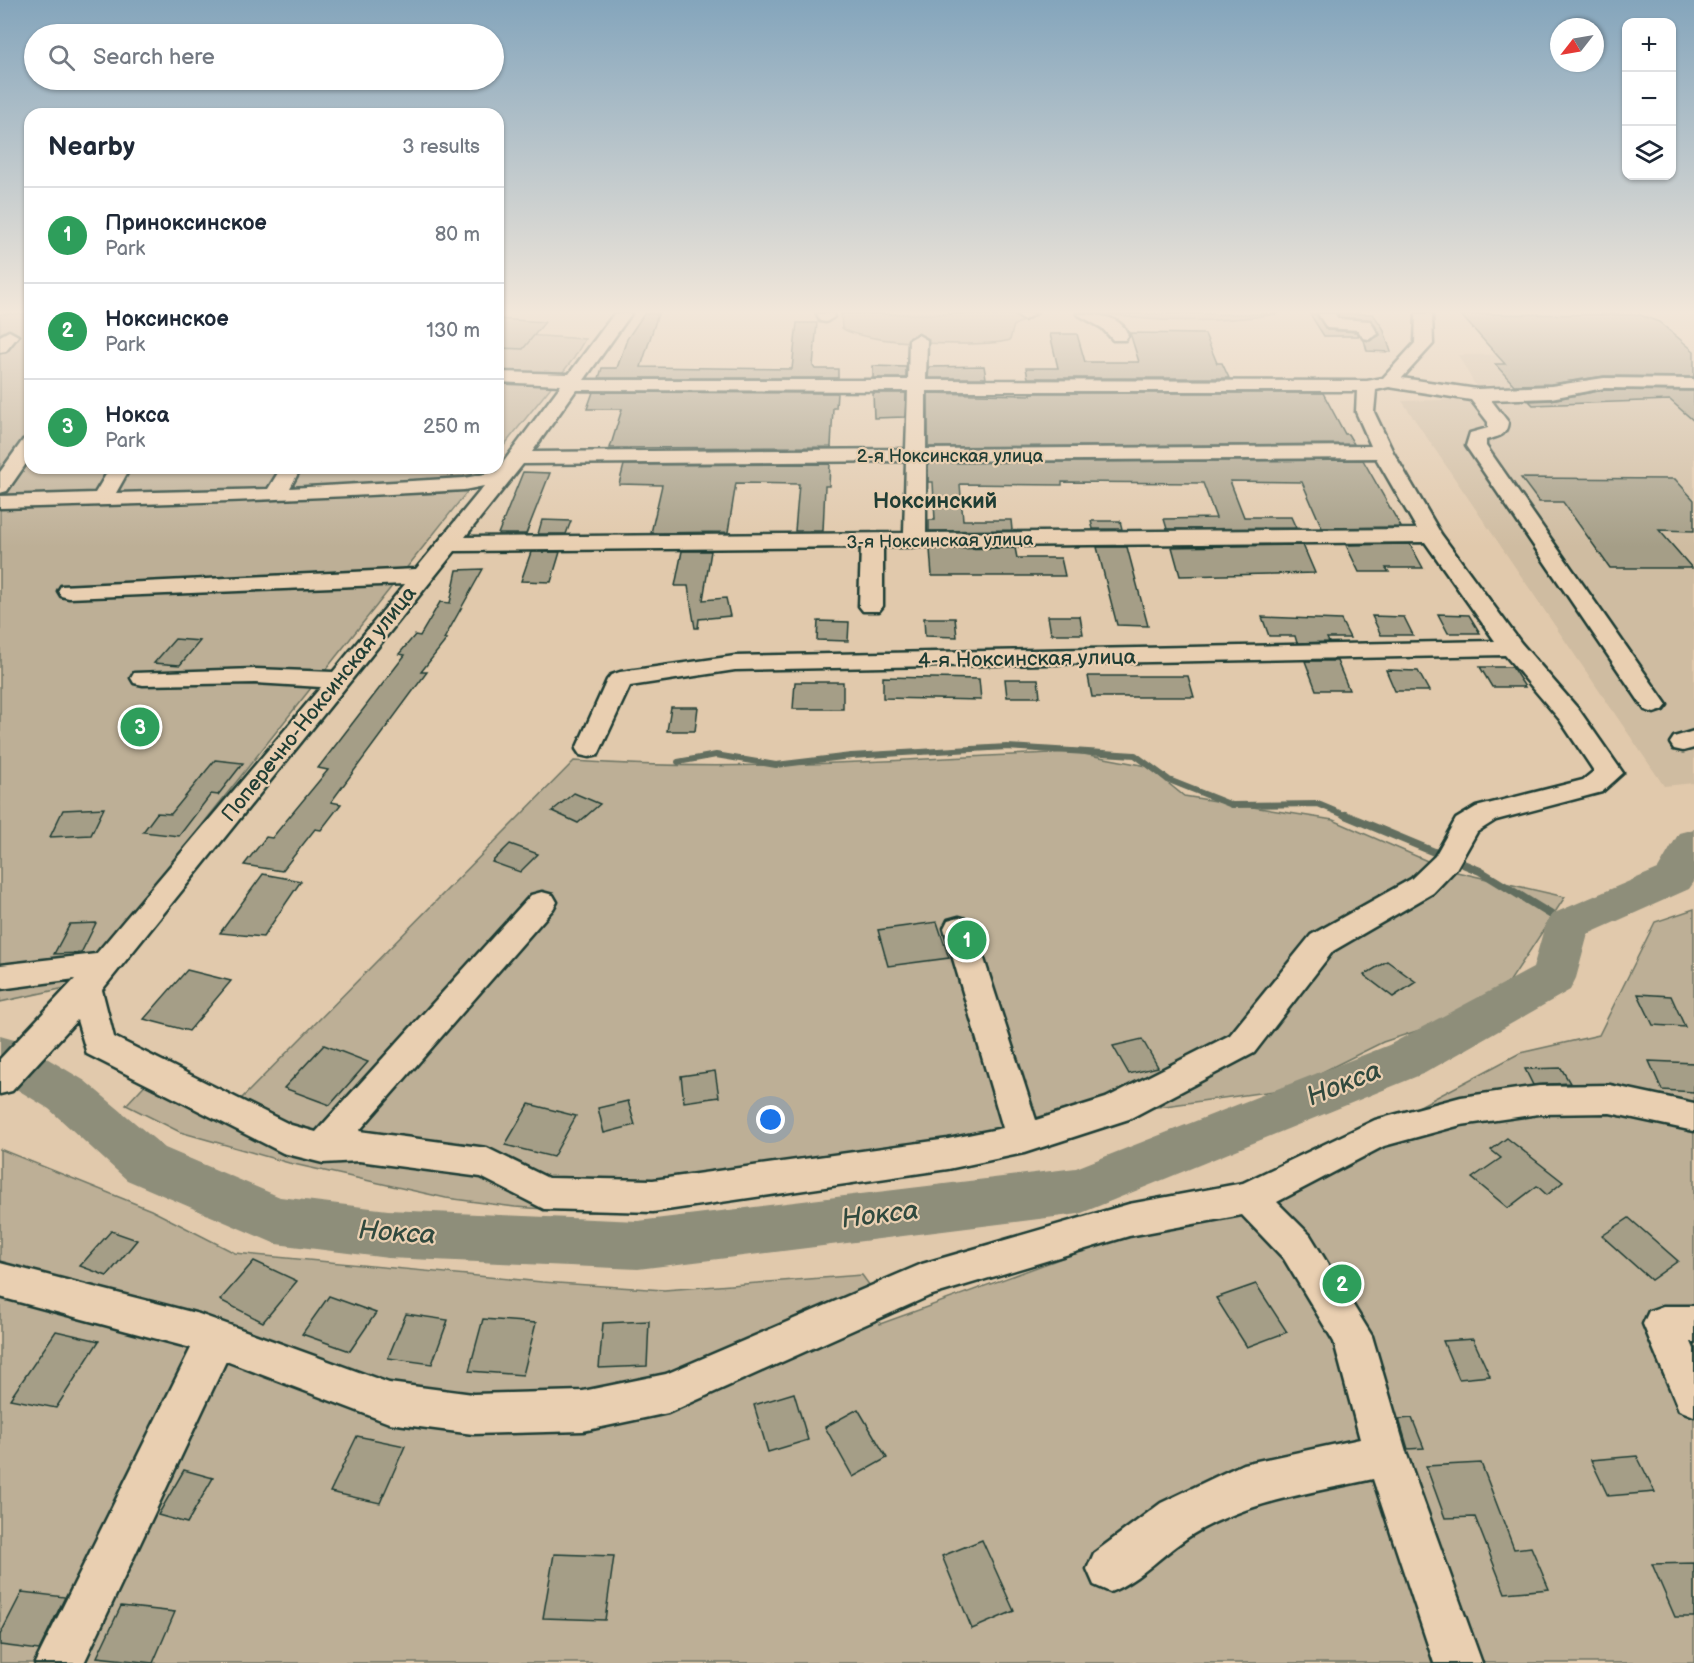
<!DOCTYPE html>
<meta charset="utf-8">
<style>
body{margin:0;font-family:"Balsamiq Sans",sans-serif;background:#f6f6f7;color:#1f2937}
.controls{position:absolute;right:18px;top:18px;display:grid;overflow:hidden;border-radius:12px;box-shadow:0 2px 4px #0004}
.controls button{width:54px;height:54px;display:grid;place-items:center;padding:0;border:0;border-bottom:2px solid #e0e1e3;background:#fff;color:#1f2937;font:30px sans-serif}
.compass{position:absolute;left:1550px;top:18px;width:54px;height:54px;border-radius:50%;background:#fff;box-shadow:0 2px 4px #0004;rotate:239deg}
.you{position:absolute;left:771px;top:1120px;width:21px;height:21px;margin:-15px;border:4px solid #fff;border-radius:50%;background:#1a73e8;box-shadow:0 0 0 9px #1a73e833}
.badge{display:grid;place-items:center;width:39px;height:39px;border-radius:50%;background:#d1495b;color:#fff;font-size:20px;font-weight:700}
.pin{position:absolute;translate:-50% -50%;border:3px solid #fff;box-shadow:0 2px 6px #0006}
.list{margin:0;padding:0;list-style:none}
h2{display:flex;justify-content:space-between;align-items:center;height:78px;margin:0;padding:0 24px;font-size:26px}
h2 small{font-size:20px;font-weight:400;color:#747a83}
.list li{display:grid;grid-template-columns:39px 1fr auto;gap:18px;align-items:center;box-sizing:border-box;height:96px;padding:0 24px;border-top:2px solid #e0e1e3}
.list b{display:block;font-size:22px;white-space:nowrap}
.list p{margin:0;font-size:20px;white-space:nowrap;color:#747a83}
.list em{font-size:20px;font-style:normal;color:#747a83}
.icon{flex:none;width:33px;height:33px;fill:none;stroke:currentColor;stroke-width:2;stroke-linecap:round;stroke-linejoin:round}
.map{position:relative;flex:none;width:1694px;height:1663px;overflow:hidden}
.search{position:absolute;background:#fff;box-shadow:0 2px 4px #0004;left:24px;top:24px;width:480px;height:66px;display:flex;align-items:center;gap:15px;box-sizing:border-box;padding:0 21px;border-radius:33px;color:#747a83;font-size:22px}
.panel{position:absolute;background:#fff;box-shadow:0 2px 4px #0004;left:24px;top:108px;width:480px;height:366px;border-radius:18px}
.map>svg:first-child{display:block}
.built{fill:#cfbca1}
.green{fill:#bdaf96;stroke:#6e7665;stroke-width:1.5}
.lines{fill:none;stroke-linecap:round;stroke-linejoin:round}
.stream-far1{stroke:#626e5e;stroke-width:6}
.stream{stroke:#626e5e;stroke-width:8}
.river{fill:#8e8e7a;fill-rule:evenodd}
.building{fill:#a59e87;stroke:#1f3d34;stroke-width:1.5}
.minor-casing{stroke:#1f3d34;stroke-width:5}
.minor{fill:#e9cfb1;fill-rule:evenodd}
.labels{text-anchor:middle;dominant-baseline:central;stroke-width:4.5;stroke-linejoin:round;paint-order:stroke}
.far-street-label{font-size:18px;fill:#1f3d34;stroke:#e9cfb1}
.street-label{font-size:21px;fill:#1f3d34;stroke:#e9cfb1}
.far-district-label{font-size:22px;font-weight:bold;fill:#1f3d34;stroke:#e9cfb1}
.near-water-label{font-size:27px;font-style:italic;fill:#30493e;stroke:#e9cfb1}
</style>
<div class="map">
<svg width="1694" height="1663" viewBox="0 0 1694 1663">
<rect width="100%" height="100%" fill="#e1c9ac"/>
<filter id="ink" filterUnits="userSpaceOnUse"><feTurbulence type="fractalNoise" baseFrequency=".0167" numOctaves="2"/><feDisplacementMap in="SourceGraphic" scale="12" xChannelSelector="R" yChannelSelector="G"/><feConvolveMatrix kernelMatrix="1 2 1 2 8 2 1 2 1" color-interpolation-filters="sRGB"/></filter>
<g filter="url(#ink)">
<path class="built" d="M 1694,352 L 1694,783 L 1664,786 L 1402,401 L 1483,399 L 1458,355 Z"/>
<g class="green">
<path d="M 0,314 L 30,314 L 30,468 L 486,468 L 74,986 L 0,1002 Z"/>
<path d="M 841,314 L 1039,314 L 1014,325 L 1010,340 C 986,348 861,344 842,328 Z"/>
<path d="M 1108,314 L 1278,314 C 1222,322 1164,324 1108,314 Z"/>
<path d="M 498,333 L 585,339 L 574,358 L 498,453 Z"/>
<path d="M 1073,752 L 1147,766 L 1184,796 L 1333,820 L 1448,870 L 1565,897 L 1508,984 L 1441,1023 L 1383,1042 L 1288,1089 L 1136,1110 L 660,1210 L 589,1212 L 515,1207 L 446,1198 L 289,1163 L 219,1143 L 180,1132 L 126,1105 L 166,1062 L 240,1100 L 574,761 C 740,773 907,759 1073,752 Z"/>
<path d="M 1694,909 L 1694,1319 L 1667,1320 L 1694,1379 L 1694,1663 L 0,1663 L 0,1149 L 151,1210 L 235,1253 L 542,1282 L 664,1290 L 862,1275 L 870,1286 L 880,1324 L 1247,1191 L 1371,1132 L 1520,1053 L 1599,1035 L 1655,922 Z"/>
</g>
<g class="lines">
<path class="stream-far1" d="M 678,762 L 716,755 L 776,765 L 851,756 L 1007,747 L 1135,755 L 1169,780 L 1232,805 L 1318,804 L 1349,817"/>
<path class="stream" d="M 1345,815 L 1480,871 L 1568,925"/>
<path class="river" d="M 1694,829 L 1694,882 L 1689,889 L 1588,934 L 1576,978 L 1570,990 L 1425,1073 L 1079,1214 L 638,1269 L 388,1258 L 276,1244 L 127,1180 L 49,1109 L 0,1079 L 0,1036 L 18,1041 L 85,1081 L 165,1148 L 280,1197 L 388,1210 L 638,1221 L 1076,1168 L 1389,1045 L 1533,968 L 1545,925 L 1552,914 L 1658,869 L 1679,833 Z"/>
</g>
<g class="building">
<path d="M 644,314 L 658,314 L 641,367 L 792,369 L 797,323 L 817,323 L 813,366 L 815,369 L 838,369 L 838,378 L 599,378 L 602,368 L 617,368 L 627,339 Z"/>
<path d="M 1310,314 L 1316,314 L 1327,330 L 1357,332 L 1359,336 L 1324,336 Z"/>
<path d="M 1338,314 L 1373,314 L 1383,328 L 1391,352 L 1367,351 L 1364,340 L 1370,341 L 1380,335 L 1372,320 L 1339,317 Z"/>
<path d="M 1460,314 L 1640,315 L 1659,322 L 1694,351 L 1694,377 L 1604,376 L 1551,384 L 1514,385 L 1495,364 L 1505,364 Z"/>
<path d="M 498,319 L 545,322 L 523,349 L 498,348 Z"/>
<path d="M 1130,333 L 1205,334 L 1217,363 L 1222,363 L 1229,378 L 1028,378 L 1026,368 L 1058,368 L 1050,334 L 1077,334 L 1085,362 L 1139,362 Z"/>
<path d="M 873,366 L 906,367 L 906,378 L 873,378 Z"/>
<path d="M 984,366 L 986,378 L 928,378 L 929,367 Z"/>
<path d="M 1604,390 L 1694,391 L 1694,421 L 1670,400 L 1533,405 L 1529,401 L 1551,400 Z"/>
<path d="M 593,392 L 837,393 L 836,408 L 833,408 L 831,447 L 610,448 L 622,409 L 587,409 Z"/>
<path d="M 873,393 L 906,393 L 905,417 L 874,418 Z"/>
<path d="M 928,393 L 1031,395 L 1031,393 L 1323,393 L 1345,434 L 1348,434 L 1354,444 L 928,447 Z"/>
<path d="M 1363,460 L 1401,527 L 1322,528 L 1302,482 L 1230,481 L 1244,517 L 1291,517 L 1296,528 L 1167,529 L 1164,519 L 1216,518 L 1203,483 L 1062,482 L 1062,485 L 960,484 L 963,520 L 1011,520 L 1012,530 L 929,531 L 929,520 L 935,520 L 933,482 L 928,482 L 928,463 Z"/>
<path d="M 830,464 L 829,486 L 825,486 L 823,531 L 795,531 L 799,484 L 736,483 L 728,532 L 651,533 L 662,485 L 619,484 L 624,465 Z"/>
<path d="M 523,472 L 550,473 L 526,534 L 498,534 Z"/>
<path d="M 1521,478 L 1675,479 L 1694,500 L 1694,531 L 1659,530 L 1692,568 L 1610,568 L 1563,502 L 1539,502 Z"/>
<path d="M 542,520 L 571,521 L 566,534 L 538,534 Z"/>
<path d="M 1091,521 L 1120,521 L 1122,529 L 1093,529 Z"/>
<path d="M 1410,544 L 1423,568 L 1386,568 L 1389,572 L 1359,572 L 1346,545 Z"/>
<path d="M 1303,545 L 1315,573 L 1180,576 L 1172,547 Z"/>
<path d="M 1097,547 L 1127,547 L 1148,626 L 1117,625 Z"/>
<path d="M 1015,548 L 1017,558 L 1061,558 L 1065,576 L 932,576 L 930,549 Z"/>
<path d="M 682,551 L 711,551 L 703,600 L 726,598 L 730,616 L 699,619 L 698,628 L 695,628 L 688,586 L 675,586 Z"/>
<path d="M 531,552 L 560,552 L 551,582 L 521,581 Z"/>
<path d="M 483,569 L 444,639 L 447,639 L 421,672 L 427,672 L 331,802 L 341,804 L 321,830 L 315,829 L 282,871 L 244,865 L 266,837 L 272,838 L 328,770 L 318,768 L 405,655 L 399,654 L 415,635 L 420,636 L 440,602 L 450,603 L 457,570 Z"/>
<path d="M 1438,614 L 1469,615 L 1480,633 L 1448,633 Z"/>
<path d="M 1048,616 L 1080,616 L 1083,634 L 1051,634 Z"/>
<path d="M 1372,616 L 1404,617 L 1413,635 L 1381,635 Z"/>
<path d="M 1262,617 L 1341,620 L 1350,638 L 1327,638 L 1329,642 L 1297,643 L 1295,636 L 1269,636 Z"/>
<path d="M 924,618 L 955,618 L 957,637 L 925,636 Z"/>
<path d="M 818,621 L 849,622 L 848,641 L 817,640 Z"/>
<path d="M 175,639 L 200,641 L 180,665 L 154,663 Z"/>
<path d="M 1305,661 L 1337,661 L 1349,690 L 1316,690 Z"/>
<path d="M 1480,667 L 1512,667 L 1525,687 L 1492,687 Z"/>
<path d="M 1386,670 L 1418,671 L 1429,691 L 1395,691 Z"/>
<path d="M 1088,676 L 1188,676 L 1194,697 L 1092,697 Z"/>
<path d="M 883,677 L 979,679 L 981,700 L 883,698 Z"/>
<path d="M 1005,679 L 1038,679 L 1040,697 L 1007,697 Z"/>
<path d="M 795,682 L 843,682 L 843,709 L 793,709 Z"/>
<path d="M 671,707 L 698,707 L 695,731 L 667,731 Z"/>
<path d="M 215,760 L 243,763 L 218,795 L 211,794 L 179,836 L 143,832 L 157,813 L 171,814 Z"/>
<path d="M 574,793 L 600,804 L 578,823 L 552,811 Z"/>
<path d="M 104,808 L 91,835 L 50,837 L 63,810 Z"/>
<path d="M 510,844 L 538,854 L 520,872 L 492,862 Z"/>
<path d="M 263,874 L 301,881 L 263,937 L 220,933 Z"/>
<path d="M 937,922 L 949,958 L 888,966 L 878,930 Z"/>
<path d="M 96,923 L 81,953 L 54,954 L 70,924 Z"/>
<path d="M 1387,961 L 1416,982 L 1393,997 L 1364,975 Z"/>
<path d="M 187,970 L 231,981 L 189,1031 L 144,1019 Z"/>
<path d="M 1638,994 L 1671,996 L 1685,1027 L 1653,1025 Z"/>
<path d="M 1142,1039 L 1158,1067 L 1129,1074 L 1113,1046 Z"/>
<path d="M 324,1045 L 368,1062 L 330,1105 L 284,1088 Z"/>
<path d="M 1649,1061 L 1694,1063 L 1694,1092 L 1662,1090 Z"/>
<path d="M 1561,1068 L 1570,1083 L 1533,1085 L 1525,1069 Z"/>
<path d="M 715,1071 L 719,1097 L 684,1102 L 681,1076 Z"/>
<path d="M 628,1101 L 635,1125 L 604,1133 L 598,1108 Z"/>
<path d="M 529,1104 L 576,1116 L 553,1157 L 505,1145 Z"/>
<path d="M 1507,1138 L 1563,1182 L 1547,1195 L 1537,1186 L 1508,1208 L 1472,1178 L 1501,1158 L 1491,1150 Z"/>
<path d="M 1629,1218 L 1678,1261 L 1651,1280 L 1602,1236 Z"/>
<path d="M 111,1231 L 137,1240 L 107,1276 L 80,1266 Z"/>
<path d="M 254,1261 L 297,1281 L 263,1322 L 220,1300 Z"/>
<path d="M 1256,1284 L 1287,1332 L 1247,1347 L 1216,1298 Z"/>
<path d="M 329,1296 L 376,1313 L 350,1351 L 302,1334 Z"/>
<path d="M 406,1314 L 448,1320 L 432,1364 L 388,1358 Z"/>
<path d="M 483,1319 L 536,1323 L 523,1375 L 469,1371 Z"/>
<path d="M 649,1321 L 647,1366 L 599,1368 L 603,1323 Z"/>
<path d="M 56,1331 L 99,1341 L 56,1408 L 10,1399 Z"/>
<path d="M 1473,1339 L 1490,1376 L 1459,1379 L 1443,1341 Z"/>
<path d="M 794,1393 L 808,1440 L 768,1452 L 754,1405 Z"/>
<path d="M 858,1409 L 887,1458 L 853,1477 L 825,1427 Z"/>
<path d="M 1412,1418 L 1424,1448 L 1408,1449 L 1399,1419 Z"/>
<path d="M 357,1436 L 405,1446 L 380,1503 L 330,1492 Z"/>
<path d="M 1637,1456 L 1655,1492 L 1608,1496 L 1591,1460 Z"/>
<path d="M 1481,1463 L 1514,1549 L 1531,1547 L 1549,1589 L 1505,1593 L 1475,1517 L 1445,1518 L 1426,1466 Z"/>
<path d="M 184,1470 L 213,1478 L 187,1523 L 158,1515 Z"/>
<path d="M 982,1540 L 1014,1611 L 972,1629 L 942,1556 Z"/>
<path d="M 554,1554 L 614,1556 L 605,1620 L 543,1618 Z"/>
<path d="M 1694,1563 L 1694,1617 L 1675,1617 L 1652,1564 Z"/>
<path d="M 22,1592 L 65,1597 L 39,1650 L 0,1645 L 0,1635 Z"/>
<path d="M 121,1606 L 175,1612 L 153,1663 L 97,1657 Z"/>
</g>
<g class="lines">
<defs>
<g id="minor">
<path d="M 614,314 L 631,314 L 584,380 L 908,380 L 909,340 L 918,335 L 927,340 L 926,380 L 1367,381 L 1383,378 L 1415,343 L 1416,314 L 1432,314 L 1433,344 L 1402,378 L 1477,389 L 1551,386 L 1604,378 L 1694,379 L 1694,389 L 1604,388 L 1551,398 L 1491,400 L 1508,422 C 1506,437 1499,436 1486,440 L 1486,446 L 1667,705 L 1663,710 L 1654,713 L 1645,710 L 1466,446 L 1470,433 L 1488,428 L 1488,422 L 1471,400 L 1389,387 L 1376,390 L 1374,412 L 1393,452 L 1441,534 L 1521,643 L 1579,710 L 1623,773 L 1602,792 L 1496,820 L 1477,832 L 1456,869 L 1433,893 L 1333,951 L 1254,1053 L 1129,1119 L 1024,1153 L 948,1169 L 653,1212 L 544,1209 L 481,1177 L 359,1161 L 323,1163 L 283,1153 L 87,1054 L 77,1020 L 12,1091 L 0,1094 L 0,1059 L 75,979 L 0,989 L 0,965 L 96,954 L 321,687 L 255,683 L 143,685 L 134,683 L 131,678 L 134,673 L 255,669 L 333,672 L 405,584 L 69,598 L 61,596 L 58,591 L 61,586 L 416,569 L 484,486 L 464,490 C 309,499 155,504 0,508 L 0,496 L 95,493 L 110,468 L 130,468 L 116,493 L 268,489 L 281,468 L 301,468 L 290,488 L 464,478 L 496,472 L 561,385 L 498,382 L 498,372 L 569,374 ZM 576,390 L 908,391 L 906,449 L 532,452 ZM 926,391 L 1357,391 L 1356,412 L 1371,446 L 926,449 ZM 1376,458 L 1417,529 L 926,533 L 926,461 ZM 906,461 L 904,533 L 465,537 L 523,464 ZM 1425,542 L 1495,641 L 735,656 L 620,672 L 611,675 L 607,680 L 576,749 L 580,755 L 589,757 L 598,755 L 630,686 L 735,670 L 1505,655 L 1560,720 L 1594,771 L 1583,780 L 1476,807 L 1456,819 L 1435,856 L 1411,879 L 1311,935 L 1230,1035 L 1106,1098 L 1036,1120 L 974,928 L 970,920 L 959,917 L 948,920 L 944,928 L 1003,1128 L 948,1139 L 653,1180 L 548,1178 L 487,1148 L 359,1131 L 553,909 L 557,902 L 553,895 L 542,892 L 531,895 L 316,1132 L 291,1125 L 114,1037 L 102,990 L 455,551 L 861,547 L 859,606 L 863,611 L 879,611 L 883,606 L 883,547 Z"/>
<path d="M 817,314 L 833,314 L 834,317 L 826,322 L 820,321 Z"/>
<path d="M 1034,314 L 1024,320 L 1016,315 L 1016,314 Z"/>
<path d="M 1077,314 C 1094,314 1123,315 1128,336 L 1125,340 L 1113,340 L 1102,328 Z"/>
<path d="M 1318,314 L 1335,314 L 1338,319 L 1370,321 L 1378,334 L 1369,339 L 1363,338 L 1358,330 L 1327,328 Z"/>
<path d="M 9,331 L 18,336 L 6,351 L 0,352 L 0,336 Z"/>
<path d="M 30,438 L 30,458 L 7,491 L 0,493 L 0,472 L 23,440 Z"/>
<path d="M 1694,731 L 1694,748 L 1683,751 L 1674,749 L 1670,743 L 1674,737 Z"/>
<path d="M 1610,1085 L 1694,1103 L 1694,1131 L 1610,1113 L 1539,1114 L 1461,1125 L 1384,1146 L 1277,1202 L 1310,1235 L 1372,1336 L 1407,1455 L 1482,1663 L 1434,1663 L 1373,1479 C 1311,1493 1248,1501 1193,1534 C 1164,1552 1142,1579 1110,1592 L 1094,1585 L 1087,1569 L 1094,1553 L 1161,1503 L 1228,1471 L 1243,1464 L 1360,1439 L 1334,1342 L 1284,1259 L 1242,1215 L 1129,1236 L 929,1296 L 668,1413 L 583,1431 L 473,1434 L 389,1423 L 226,1361 L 84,1663 L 35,1663 L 191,1348 L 0,1297 L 0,1263 L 199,1314 L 389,1383 L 473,1394 L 583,1391 L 666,1374 L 922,1264 L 1129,1204 L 1243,1183 L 1375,1120 L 1461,1097 L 1539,1086 Z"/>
<path d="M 1663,1306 L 1694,1306 L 1694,1342 L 1691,1342 L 1694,1349 L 1694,1416 L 1679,1410 L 1643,1324 L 1649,1311 Z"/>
</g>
</defs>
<use href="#minor" class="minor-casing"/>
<use href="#minor" class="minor"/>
</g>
</g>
<linearGradient id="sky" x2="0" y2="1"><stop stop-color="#84a5bc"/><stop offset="0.57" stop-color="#f2e7da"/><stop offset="1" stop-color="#f2e7da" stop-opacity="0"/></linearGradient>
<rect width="1694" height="547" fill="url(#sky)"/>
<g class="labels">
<g class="far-street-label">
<text x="950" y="456">2-я Ноксинская улица</text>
<text transform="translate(940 541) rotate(-1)">3-я Ноксинская улица</text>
</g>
<g class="street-label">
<text transform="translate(1027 659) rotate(-1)">4-я Ноксинская улица</text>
<text transform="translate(319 704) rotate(-51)">Поперечно-Ноксинская улица</text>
</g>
<g class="far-district-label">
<text x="935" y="501">Ноксинский</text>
</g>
<g class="near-water-label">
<text transform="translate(1344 1084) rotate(-22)">Нокса</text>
<text transform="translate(880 1215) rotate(-7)">Нокса</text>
<text transform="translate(397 1233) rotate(4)">Нокса</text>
</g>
</g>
</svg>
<div class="controls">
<button>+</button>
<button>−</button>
<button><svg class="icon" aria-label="layers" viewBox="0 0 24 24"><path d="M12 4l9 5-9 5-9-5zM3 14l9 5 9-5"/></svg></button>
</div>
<svg class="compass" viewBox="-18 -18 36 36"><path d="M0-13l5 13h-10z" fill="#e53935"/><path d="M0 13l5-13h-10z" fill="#747a83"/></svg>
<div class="you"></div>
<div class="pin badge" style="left:967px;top:940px;background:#2e9e5b">1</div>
<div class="pin badge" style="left:1342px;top:1284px;background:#2e9e5b">2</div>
<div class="pin badge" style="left:140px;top:727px;background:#2e9e5b">3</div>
<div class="search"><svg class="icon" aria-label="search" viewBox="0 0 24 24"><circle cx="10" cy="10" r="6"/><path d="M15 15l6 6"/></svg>Search here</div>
<section class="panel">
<h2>Nearby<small>3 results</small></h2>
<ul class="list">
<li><span class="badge" style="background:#2e9e5b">1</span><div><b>Приноксинское</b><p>Park</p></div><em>80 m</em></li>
<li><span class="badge" style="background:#2e9e5b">2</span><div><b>Ноксинское</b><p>Park</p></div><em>130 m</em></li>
<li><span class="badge" style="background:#2e9e5b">3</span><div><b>Нокса</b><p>Park</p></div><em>250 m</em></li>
</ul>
</section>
</div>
